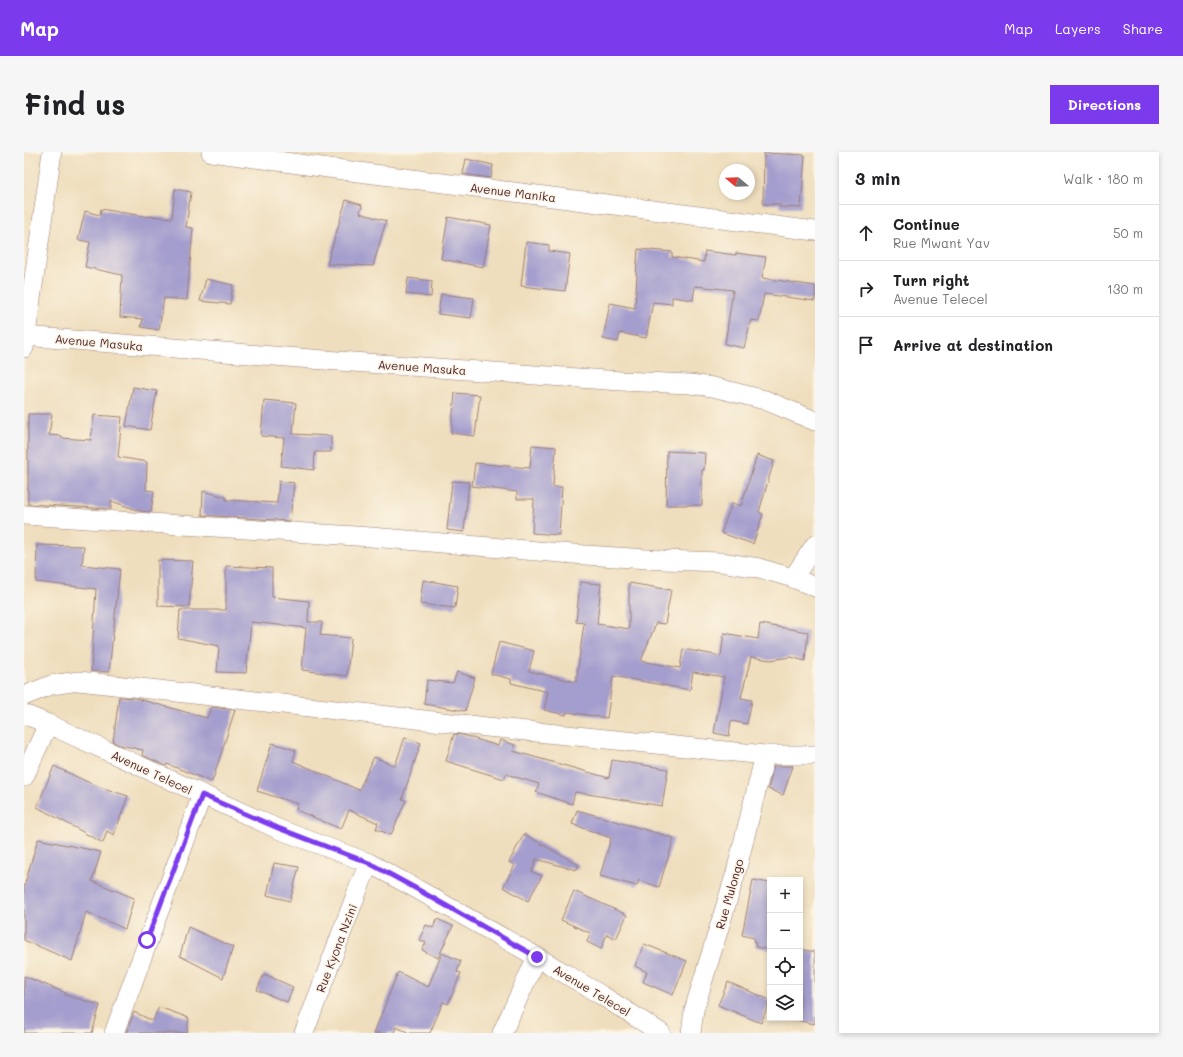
<!DOCTYPE html>
<meta charset="utf-8">
<style>
body{margin:0;font-family:Mali,sans-serif;background:#f6f6f6;color:#202124}
.controls{position:absolute;right:12px;bottom:12px;display:grid;overflow:hidden;border-radius:0px;box-shadow:0 2px 6px #0003}
.controls button{width:36px;height:36px;display:grid;place-items:center;padding:0;border:0;border-bottom:1px solid #e0e0e0;background:#fff;color:#202124;font:20px sans-serif}
.compass{position:absolute;left:695px;top:12px;width:36px;height:36px;border-radius:50%;background:#fff;box-shadow:0 2px 6px #0003;rotate:289deg}
.stop{position:absolute;width:12px;height:12px;margin:-9px;border:3px solid #7c3aed;border-radius:50%;background:#fff}
.stop.end{background:#7c3aed;border-color:#fff;box-shadow:0 1px 4px #0008}
.list{margin:0;padding:0;list-style:none}
h2{display:flex;justify-content:space-between;align-items:center;height:52px;margin:0;padding:0 16px;font-size:17px}
h2 small{font-size:13px;font-weight:400;color:#757577}
.list li{display:grid;grid-template-columns:26px 1fr auto;gap:12px;align-items:center;box-sizing:border-box;height:56px;padding:0 16px;border-top:1px solid #e0e0e0}
.list b{display:block;font-size:15px;white-space:nowrap}
.list p{margin:0;font-size:13px;white-space:nowrap;color:#757577}
.list em{font-size:13px;font-style:normal;color:#757577}
.icon{flex:none;width:22px;height:22px;fill:none;stroke:currentColor;stroke-width:2;stroke-linecap:round;stroke-linejoin:round}
.map{position:relative;flex:none;width:791px;height:881px;overflow:hidden;border-radius:0px}
header{display:flex;align-items:center;gap:24px;box-sizing:border-box;height:56px;padding:0 20px;background:#7c3aed;color:#fff}
header strong{font-size:19px}
nav{display:flex;gap:22px;margin-inline-start:auto;font-size:14px}
.intro{display:flex;align-items:center;justify-content:space-between;box-sizing:border-box;height:96px;padding:0 24px}
h1{margin:0;font-size:28px}
.button{padding:10px 18px;border-radius:0px;background:#7c3aed;color:#fff;font-size:14px;font-weight:700}
main{display:flex;gap:24px;padding:0 24px}
aside{flex:1;background:#fff;border-radius:0px;box-shadow:0 2px 6px #0003}
.map>svg:first-child{display:block}
.building{fill:#a49ece}
.lines{fill:none;stroke-linecap:round;stroke-linejoin:round}
.street-casing{stroke:#9c7e74;stroke-width:20}
.street{stroke:#fff;stroke-width:19}
.route{stroke:#7c3aed;stroke-width:5}
.labels{text-anchor:middle;dominant-baseline:central;stroke-width:3;stroke-linejoin:round;paint-order:stroke}
.street-label{font-size:12px;fill:#4a1f2b;stroke:#fcf5e5}
</style>
<header>
<strong>Map</strong>
<nav><a>Map</a><a>Layers</a><a>Share</a></nav>
</header>
<div class="intro"><h1>Find us</h1><a class="button">Directions</a></div>
<main>
<div class="map">
<svg width="791" height="881" viewBox="0 0 791 881">
<rect width="100%" height="100%" fill="#fcf5e5"/>
<filter id="ink" filterUnits="userSpaceOnUse"><feTurbulence type="fractalNoise" baseFrequency=".025" numOctaves="2"/><feDisplacementMap in="SourceGraphic" scale="8" xChannelSelector="R" yChannelSelector="G"/><feConvolveMatrix kernelMatrix="1 2 1 2 8 2 1 2 1" color-interpolation-filters="sRGB"/></filter>
<filter id="wash" filterUnits="userSpaceOnUse"><feTurbulence type="fractalNoise" baseFrequency=".012" numOctaves="4" result="noise"/><feDisplacementMap in="SourceGraphic" scale="16" xChannelSelector="R" yChannelSelector="G"/><feGaussianBlur stdDeviation="0.9" result="paint"/><feColorMatrix in="noise" values="0 0 0 0 0 0 0 0 0 0 0 0 0 0 0 0 0 1.4 0 .05"/><feComposite in="paint" operator="in"/></filter>
<g filter="url(#wash)">
<rect width="100%" height="100%" fill="#efdebd"/>
<g id="blocks">
<g class="building">
<path d="M 740,1 L 781,3 L 777,56 L 755,55 L 756,52 L 739,52 Z"/>
<path d="M 442,7 L 469,13 L 467,26 L 439,22 Z"/>
<path d="M 151,37 L 167,40 L 162,75 L 169,76 L 163,148 L 140,146 L 135,178 L 117,175 L 119,167 L 96,165 L 98,123 L 61,115 L 66,90 L 54,88 L 61,59 L 76,63 L 77,57 L 125,65 L 125,64 L 148,66 Z"/>
<path d="M 322,48 L 338,53 L 336,61 L 362,69 L 349,114 L 303,112 Z"/>
<path d="M 424,65 L 467,73 L 459,115 L 417,107 Z"/>
<path d="M 502,90 L 525,93 L 525,99 L 546,102 L 541,139 L 497,134 Z"/>
<path d="M 614,97 L 648,100 L 648,105 L 680,110 L 681,99 L 712,103 L 712,101 L 742,105 L 738,126 L 791,134 L 791,149 L 740,142 L 735,169 L 727,168 L 720,196 L 701,192 L 709,138 L 671,134 L 669,148 L 648,145 L 648,152 L 629,150 L 622,186 L 596,181 L 594,190 L 579,187 L 586,151 L 611,156 L 613,123 L 612,123 Z"/>
<path d="M 384,126 L 408,129 L 407,145 L 382,142 Z"/>
<path d="M 182,127 L 209,133 L 206,152 L 176,149 Z"/>
<path d="M 417,142 L 450,146 L 447,166 L 414,162 Z"/>
<path d="M 109,235 L 133,239 L 126,278 L 102,274 Z"/>
<path d="M 431,241 L 456,243 L 451,284 L 427,281 Z"/>
<path d="M 240,248 L 272,251 L 269,282 L 307,284 L 307,300 L 291,300 L 290,318 L 257,314 L 260,286 L 237,284 Z"/>
<path d="M 4,262 L 28,262 L 25,283 L 37,284 L 37,286 L 67,288 L 70,263 L 98,265 L 94,305 L 123,310 L 122,338 L 130,339 L 127,360 L 116,359 L 87,349 L 87,357 L 4,352 Z"/>
<path d="M 508,293 L 532,295 L 529,335 L 538,335 L 535,383 L 508,381 L 510,347 L 493,347 L 493,340 L 448,334 L 451,311 L 506,316 Z"/>
<path d="M 643,299 L 681,301 L 680,318 L 678,318 L 678,353 L 642,353 Z"/>
<path d="M 733,303 L 750,309 L 735,360 L 739,362 L 729,392 L 697,381 L 708,351 L 717,354 Z"/>
<path d="M 255,329 L 270,331 L 266,369 L 178,363 L 179,339 L 202,345 L 202,348 L 253,351 Z"/>
<path d="M 428,329 L 445,330 L 440,380 L 423,378 Z"/>
<path d="M 13,393 L 60,394 L 58,413 L 96,417 L 85,520 L 67,519 L 72,437 L 12,430 Z"/>
<path d="M 134,408 L 169,409 L 165,455 L 134,454 Z"/>
<path d="M 202,414 L 248,416 L 248,445 L 285,449 L 284,470 L 298,470 L 296,483 L 327,486 L 323,524 L 278,518 L 282,476 L 227,470 L 222,521 L 193,520 L 195,494 L 154,486 L 156,458 L 202,458 Z"/>
<path d="M 399,428 L 434,434 L 431,456 L 396,452 Z"/>
<path d="M 556,430 L 577,432 L 573,472 L 605,477 L 605,431 L 647,438 L 641,472 L 632,471 L 617,509 L 656,516 L 659,497 L 697,504 L 700,481 L 734,487 L 736,472 L 784,480 L 781,509 L 767,505 L 746,508 L 727,505 L 717,546 L 728,548 L 723,572 L 707,569 L 705,584 L 690,581 L 700,525 L 669,520 L 666,538 L 589,524 L 583,566 L 543,560 L 542,563 L 520,558 L 524,540 L 487,531 L 487,527 L 467,522 L 475,490 L 510,499 L 505,519 L 552,530 L 560,471 L 552,470 Z"/>
<path d="M 433,520 L 451,526 L 441,559 L 400,552 L 403,528 L 429,531 Z"/>
<path d="M 95,545 L 111,546 L 183,566 L 187,555 L 211,558 L 188,630 L 143,612 L 142,614 L 118,603 L 119,598 L 96,593 L 89,590 Z"/>
<path d="M 430,582 L 439,583 L 474,594 L 476,588 L 491,593 L 489,599 L 585,626 L 588,608 L 644,617 L 638,654 L 551,640 L 548,652 L 512,640 L 515,632 L 482,622 L 480,627 L 422,609 Z"/>
<path d="M 381,585 L 397,591 L 378,647 L 382,648 L 367,683 L 352,677 L 354,671 L 325,658 L 317,677 L 272,658 L 274,652 L 233,639 L 248,591 L 272,598 L 269,609 L 335,638 L 350,605 L 371,614 Z"/>
<path d="M 30,614 L 70,633 L 104,644 L 90,683 L 83,679 L 79,691 L 13,655 Z"/>
<path d="M 750,614 L 769,614 L 759,643 L 744,637 Z"/>
<path d="M 553,658 L 650,686 L 635,735 L 615,728 L 613,734 L 576,724 L 587,686 L 548,672 Z"/>
<path d="M 500,682 L 555,713 L 552,718 L 512,707 L 508,720 L 518,724 L 504,749 L 479,735 L 491,713 L 485,710 Z"/>
<path d="M 14,687 L 77,700 L 68,729 L 110,746 L 101,777 L 62,760 L 48,809 L 0,788 L 0,735 Z"/>
<path d="M 250,711 L 275,715 L 266,749 L 243,743 Z"/>
<path d="M 729,728 L 746,731 L 746,798 L 732,795 L 730,786 L 718,783 Z"/>
<path d="M 550,739 L 603,763 L 592,787 L 583,782 L 577,797 L 563,790 L 566,781 L 537,768 Z"/>
<path d="M 413,767 L 429,774 L 414,806 L 398,798 L 402,791 L 395,788 L 402,773 L 409,776 Z"/>
<path d="M 164,775 L 209,795 L 199,826 L 156,804 Z"/>
<path d="M 620,792 L 663,809 L 649,843 L 619,830 L 623,820 L 611,814 Z"/>
<path d="M 776,797 L 791,800 L 791,872 L 776,869 Z"/>
<path d="M 418,801 L 437,809 L 433,820 L 437,821 L 424,852 L 419,850 L 406,881 L 386,881 L 372,875 L 370,881 L 350,881 L 374,820 L 404,835 Z"/>
<path d="M 240,822 L 269,835 L 263,850 L 233,838 Z"/>
<path d="M 0,824 L 42,841 L 41,843 L 76,853 L 68,881 L 0,881 Z"/>
<path d="M 704,830 L 746,848 L 737,871 L 694,853 Z"/>
<path d="M 135,855 L 165,866 L 163,881 L 102,881 L 110,860 L 129,869 Z"/>
</g>
</g>
</g>
<g filter="url(#ink)">
<use href="#blocks" fill-opacity="0" stroke="#9c7e74" stroke-width="1"/>
<g class="lines">
<defs>
<g id="street">
<path d="M 187,0 L 319,18 L 791,79"/>
<path d="M 0,184 L 300,208 L 597,229 L 666,232 L 689,235 L 741,248 L 791,269"/>
<path d="M 0,196 L 28,0"/>
<path d="M 0,363 L 347,385 L 561,403 L 639,408 L 697,410 L 735,416 L 769,426 L 791,435"/>
<path d="M 769,426 L 791,393"/>
<path d="M 0,544 L 27,533 L 55,529 L 205,546 L 463,575 L 741,603 L 791,603"/>
<path d="M 0,562 L 24,572 L 254,677 L 345,711 L 391,736 L 513,805 L 577,843 L 637,881"/>
<path d="M 0,625 L 24,572"/>
<path d="M 90,881 L 178,643"/>
<path d="M 280,881 L 333,740 L 345,711"/>
<path d="M 478,881 L 513,805"/>
<path d="M 667,881 L 670,858 L 712,720 L 741,603"/>
</g>
</defs>
<use href="#street" class="street-casing"/>
<use href="#street" class="street"/>
</g>
</g>
<g class="lines" filter="url(#ink)">
<path class="route" d="M 123,788 L 178,643 L 254,676 L 345,711 L 391,736 L 513,805"/>
</g>
<g class="labels">
<g class="street-label">
<text transform="translate(489 40) rotate(7)">Avenue Manika</text>
<text transform="translate(75 190) rotate(5)">Avenue Masuka</text>
<text transform="translate(398 215) rotate(4)">Avenue Masuka</text>
<text transform="translate(128 620) rotate(25)">Avenue Telecel</text>
<text transform="translate(705 742) rotate(-74)">Rue Mulongo</text>
<text transform="translate(312 796) rotate(-69)">Rue Kyona Nzini</text>
<text transform="translate(568 838) rotate(31)">Avenue Telecel</text>
</g>
</g>
</svg>
<div class="controls">
<button>+</button>
<button>−</button>
<button><svg class="icon" aria-label="locate" viewBox="0 0 24 24"><circle cx="12" cy="12" r="6"/><path d="M12 2v4M12 18v4M2 12h4M18 12h4"/></svg></button>
<button><svg class="icon" aria-label="layers" viewBox="0 0 24 24"><path d="M12 4l9 5-9 5-9-5zM3 14l9 5 9-5"/></svg></button>
</div>
<svg class="compass" viewBox="-18 -18 36 36"><path d="M0-13l5 13h-10z" fill="#e53935"/><path d="M0 13l5-13h-10z" fill="#757577"/></svg>
<div class="stop" style="left:123px;top:788px"></div>
<div class="stop end" style="left:513px;top:805px"></div>
</div>
<aside>
<h2>3 min<small>Walk · 180 m</small></h2>
<ul class="list">
<li><svg class="icon" aria-label="ahead" viewBox="0 0 24 24"><path d="M12 20V5M6 11l6-6 6 6"/></svg><div><b>Continue</b><p>Rue Mwant Yav</p></div><em>50 m</em></li>
<li><svg class="icon" aria-label="right" viewBox="0 0 24 24"><path d="M7 20v-9h11M14 6l5 5-5 5"/></svg><div><b>Turn right</b><p>Avenue Telecel</p></div><em>130 m</em></li>
<li><svg class="icon" aria-label="arrive" viewBox="0 0 24 24"><path d="M6 21V4h12l-3 4 3 4H6"/></svg><div><b>Arrive at destination</b></div></li>
</ul>
</aside>
</main>
